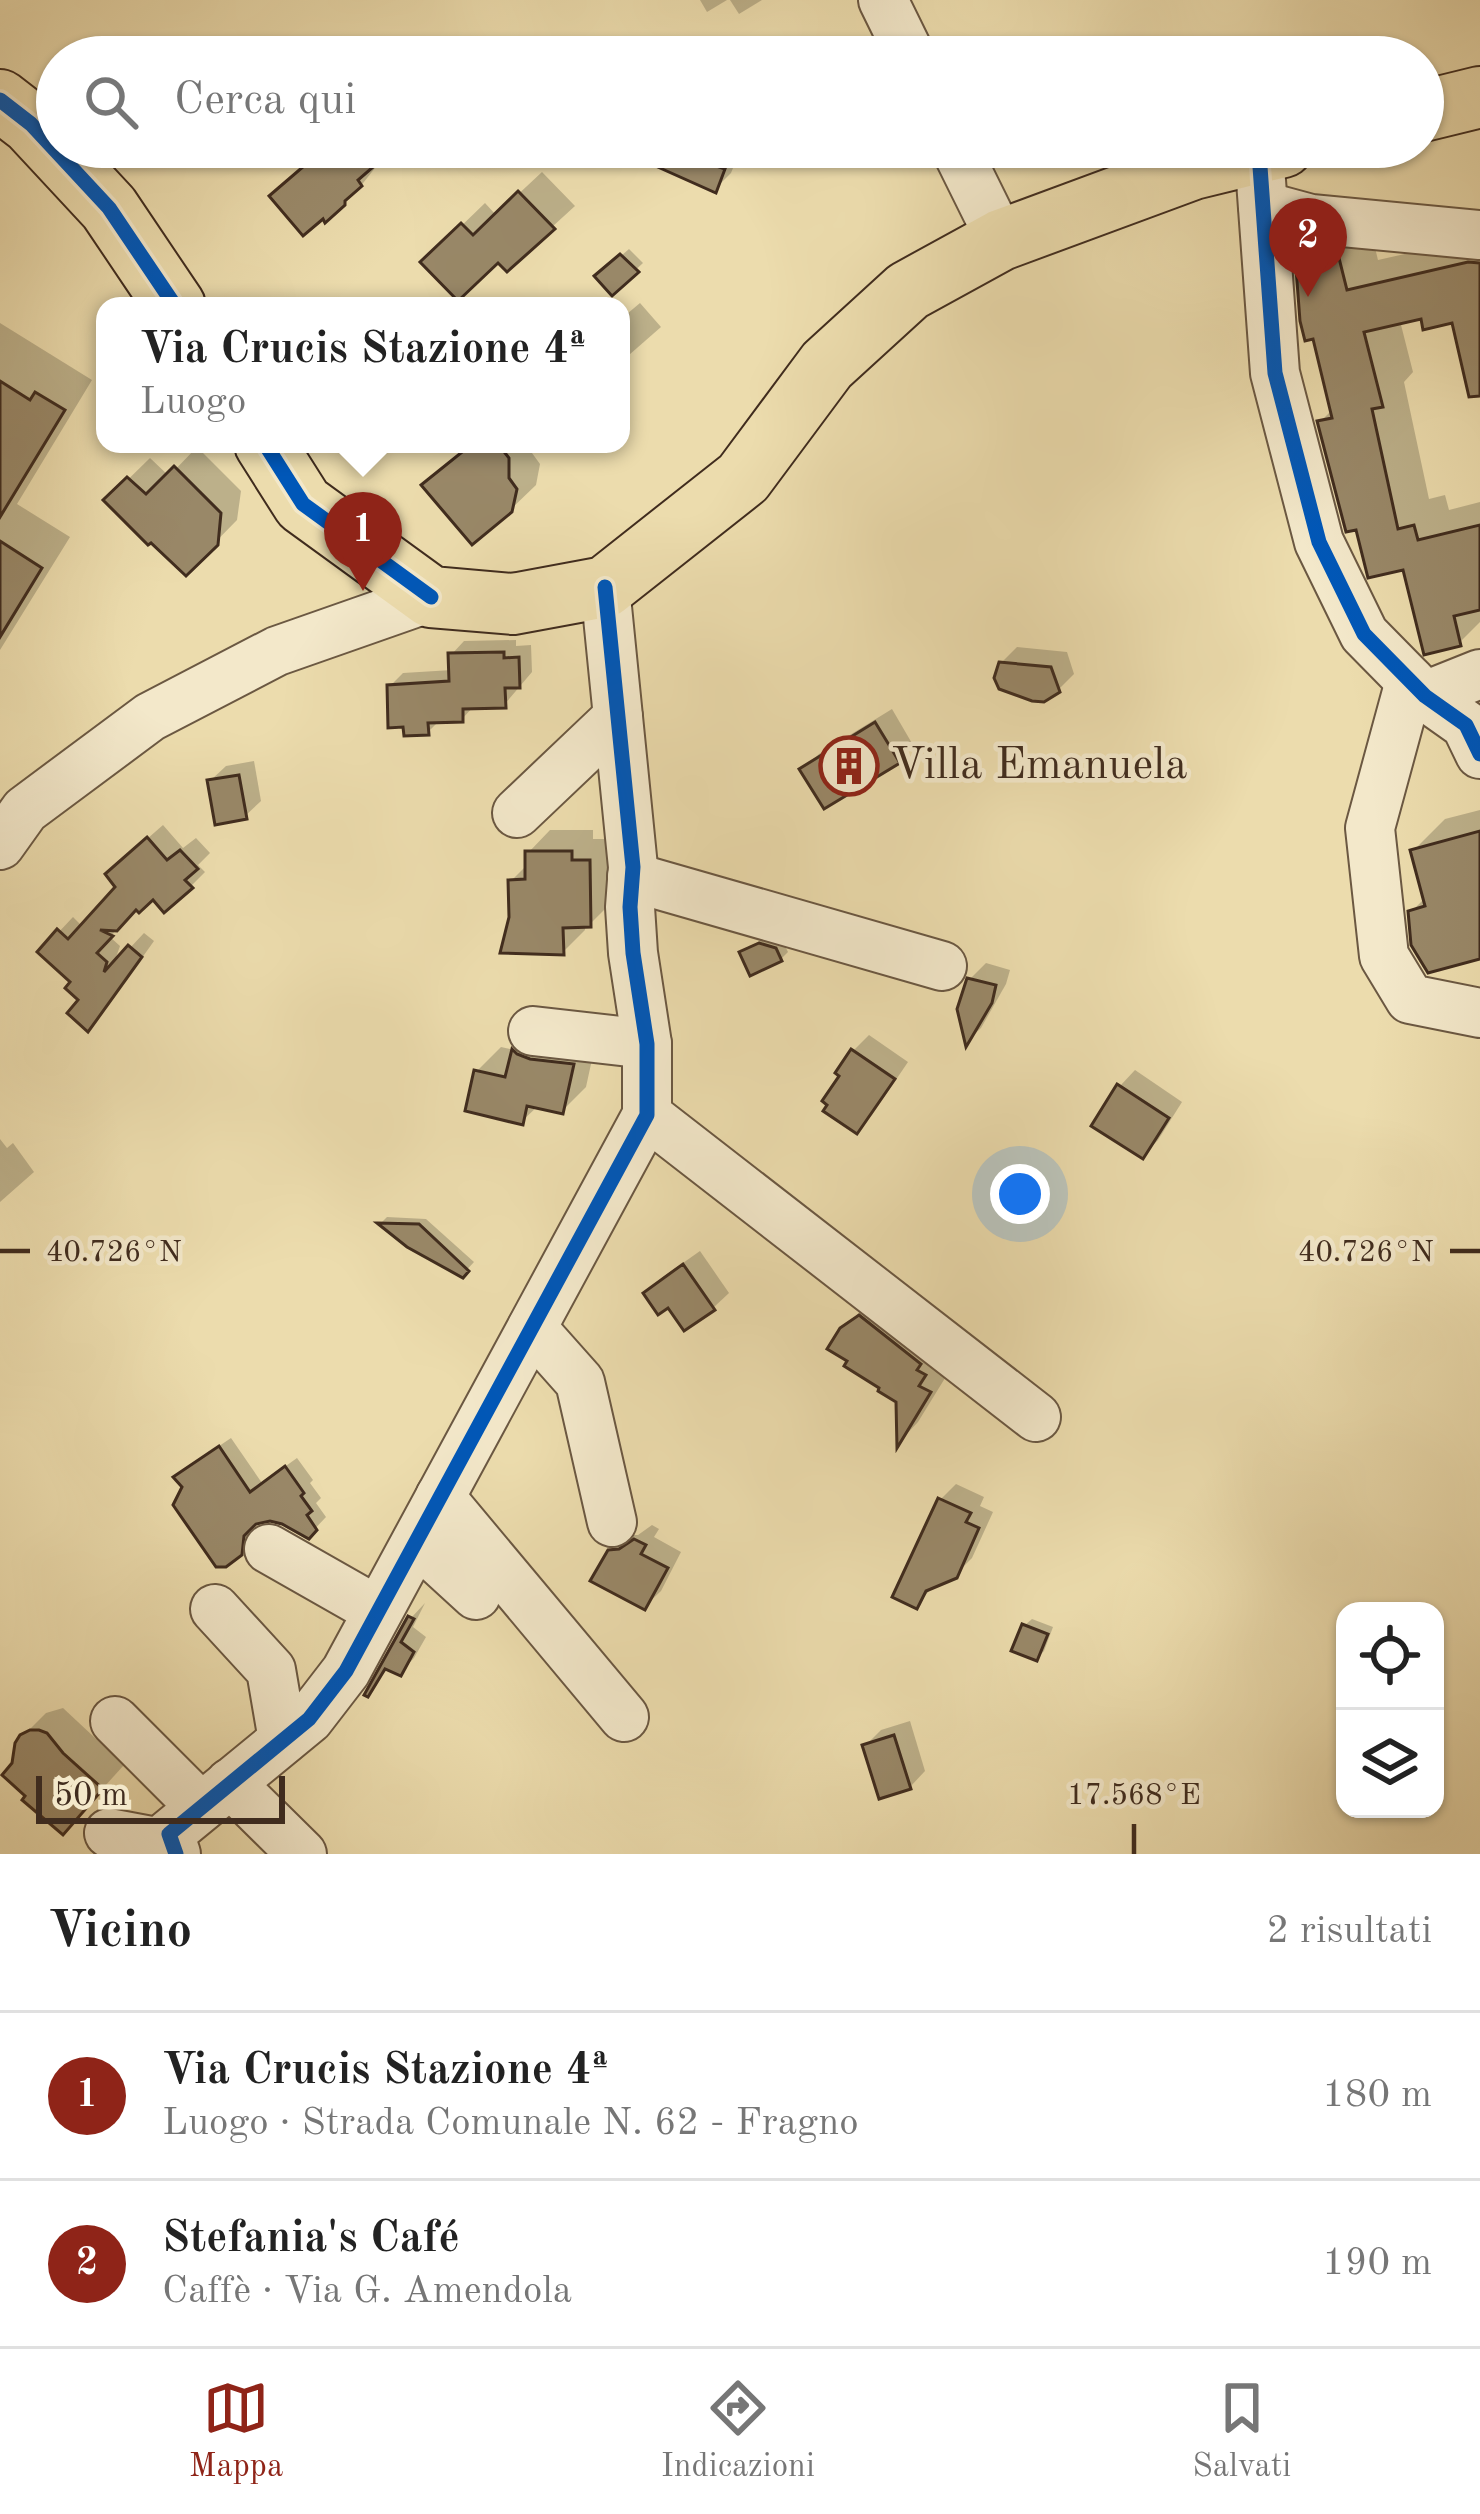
<!DOCTYPE html>
<html lang="it">
<meta charset="utf-8">
<style>
body{margin:0;font-family:"Old Standard TT",serif;background:#f2f2f2;color:#222}
.controls{position:absolute;right:36px;bottom:36px;display:grid;overflow:hidden;border-radius:24px;box-shadow:0 3px 9px #0004}
.controls button{width:108px;height:108px;display:grid;place-items:center;padding:0;border:0;border-bottom:3px solid #e0e0e0;background:#fff;color:#222;font:60px sans-serif}
.scale{position:absolute;left:36px;bottom:30px;width:249px;box-sizing:border-box;padding-left:12px;border:6px solid #402c1e;border-top:0;font-size:33px;line-height:42px;white-space:nowrap;color:#402c1e;-webkit-text-stroke:9px #f3e8ca;paint-order:stroke}
.you{position:absolute;left:1020px;top:1194px;width:42px;height:42px;margin:-30px;border:9px solid #fff;border-radius:50%;background:#1a73e8;box-shadow:0 0 0 18px #1a73e833}
.badge{display:grid;place-items:center;width:78px;height:78px;border-radius:50%;background:#8f2418;color:#fff;font-size:39px;font-weight:700}
.pin{position:absolute;translate:-50% -99px;filter:drop-shadow(0 3px 6px #0008)}
.pin::after{content:'';position:absolute;top:63px;width:42px;height:36px;background:inherit;clip-path:polygon(0 0,100% 0,50% 100%)}
.popup{position:absolute;left:96px;top:297px;width:534px;height:156px;box-sizing:border-box;display:grid;place-content:center;border-radius:24px;background:#fff;filter:drop-shadow(0 3px 9px #0005);font-size:39px;white-space:nowrap;color:#767676}
.popup b{font-size:45px;color:#222}
.popup::after{content:'';position:absolute;left:50%;top:100%;margin-left:-24px;border:24px solid transparent;border-top-color:#fff}
.list{margin:0;padding:0;list-style:none}
h2{display:flex;justify-content:space-between;align-items:center;height:156px;margin:0;padding:0 48px;font-size:51px}
h2 small{font-size:39px;font-weight:400;color:#767676}
.list li{display:grid;grid-template-columns:78px 1fr auto;gap:36px;align-items:center;box-sizing:border-box;height:168px;padding:0 48px;border-top:3px solid #e0e0e0}
.list b{display:block;font-size:45px;white-space:nowrap}
.list p{margin:0;font-size:39px;white-space:nowrap;color:#767676}
.list em{font-size:39px;font-style:normal;color:#767676}
.icon{flex:none;width:66px;height:66px;fill:none;stroke:currentColor;stroke-width:2;stroke-linecap:round;stroke-linejoin:round}
.map{position:relative;flex:none;width:1480px;height:1854px;overflow:hidden}
.search{position:absolute;background:#fff;box-shadow:0 3px 9px #0004;left:36px;right:36px;top:36px;height:132px;display:flex;align-items:center;gap:30px;box-sizing:border-box;padding:0 42px;border-radius:66px;color:#767676;font-size:45px}
.sheet{height:492px;background:#fff}
nav{display:flex;justify-content:space-around;align-items:center;box-sizing:border-box;height:168px;border-top:3px solid #e0e0e0;background:#fff;font-size:33px;color:#767676}
nav a{display:grid;justify-items:center;gap:6px}
nav .on{color:#8f2418}
.map>svg:first-child{display:block}
.shadow{fill:#0003}
.building{fill:#998868;stroke:#402c1e;stroke-width:3}
.lines{fill:none;stroke-linecap:round;stroke-linejoin:round}
.minor-casing{stroke:#6b5842;stroke-width:52}
.major-casing{stroke:#402c1e;stroke-width:64}
.minor{stroke:#f3e8ca;stroke-width:48}
.major{stroke:#ecdcad;stroke-width:60}
.cycleway-casing{stroke:#f3e8ca;stroke-width:22}
.cycleway{stroke:#0057b8;stroke-width:15}
.ticks{fill:none;stroke:#402c1e;stroke-width:4.5}
.labels{text-anchor:middle;dominant-baseline:central;stroke-width:9;stroke-linejoin:round;paint-order:stroke}
.poi-label{font-size:45px;fill:#402c1e;stroke:#f3e8ca;text-anchor:start}
.ticks-label{font-size:30px;text-anchor:middle;fill:#402c1e;stroke:#f3e8ca;stroke-width:9;stroke-linejoin:round;paint-order:stroke}
</style>
<div class="map">
<svg width="1480" height="1854" viewBox="0 0 1480 1854">
<rect width="100%" height="100%" fill="#ecdcad"/>
<filter id="stains"><feTurbulence type="fractalNoise" baseFrequency=".00167" numOctaves="4"/><feColorMatrix values="0 0 0 0 .2 0 0 0 0 .09 0 0 0 0 .02 0 0 0 .5 -.17"/></filter>
<radialGradient id="worn" r=".72"><stop offset=".6" stop-color="#630" stop-opacity="0"/><stop offset="1" stop-color="#630" stop-opacity=".3"/></radialGradient>
<g class="shadow">
<path d="M 700,0 L 727,0 L 707,12 Z"/>
<path d="M 730,0 L 762,0 L 739,14 Z"/>
<path d="M 327,147 L 391,147 L 372,164 L 375,168 L 360,187 L 343,203 L 323,215 Z"/>
<path d="M 659,147 L 723,147 L 739,153 L 731,173 L 715,189 Z"/>
<path d="M 542,172 L 575,206 L 507,268 L 498,259 L 424,262 L 485,203 L 496,215 Z"/>
<path d="M 1368,219 L 1378,260 L 1480,237 L 1480,347 L 1454,319 L 1423,315 L 1400,321 L 1413,372 L 1404,382 L 1429,499 L 1445,495 L 1449,510 L 1480,502 L 1480,622 L 1459,643 L 1405,566 L 1358,526 L 1320,422 L 1333,409 L 1298,256 L 1330,224 Z"/>
<path d="M 629,249 L 643,263 L 612,292 L 598,276 Z"/>
<path d="M 640,303 L 661,327 L 621,362 L 621,319 Z"/>
<path d="M 0,323 L 92,380 L 17,504 L 70,537 L 0,650 Z"/>
<path d="M 471,444 L 532,444 L 532,453 L 540,464 L 536,485 L 510,510 L 425,485 Z"/>
<path d="M 197,447 L 241,491 L 237,520 L 186,572 L 107,500 L 150,458 L 169,476 Z"/>
<path d="M 516,640 L 516,646 L 531,645 L 532,672 L 504,705 L 474,706 L 462,719 L 441,719 L 428,732 L 390,686 L 403,673 L 452,670 L 451,655 L 464,641 Z"/>
<path d="M 1017,647 L 1067,652 L 1074,674 L 1058,690 L 1001,663 Z"/>
<path d="M 892,709 L 913,745 L 898,760 L 803,769 L 819,754 Z"/>
<path d="M 254,761 L 261,801 L 245,816 L 210,781 L 226,766 Z"/>
<path d="M 1480,810 L 1480,956 L 1411,912 L 1426,897 L 1413,851 L 1445,819 Z"/>
<path d="M 163,825 L 183,848 L 196,838 L 210,853 L 198,865 L 205,872 L 191,886 L 153,896 L 137,906 L 110,937 L 120,946 L 113,966 L 144,933 L 154,941 L 102,1014 L 88,1028 L 83,1000 L 74,982 L 41,951 L 73,917 L 83,927 L 119,887 L 123,860 Z"/>
<path d="M 550,830 L 593,830 L 593,839 L 611,839 L 612,902 L 590,924 L 585,924 L 585,930 L 563,952 L 512,917 L 511,881 L 528,864 L 528,853 Z"/>
<path d="M 768,937 L 783,942 L 788,952 L 781,959 L 742,953 L 749,946 Z"/>
<path d="M 986,963 L 1010,970 L 1006,984 L 981,1028 L 967,1041 L 970,979 Z"/>
<path d="M 537,1027 L 596,1041 L 586,1087 L 562,1111 L 538,1106 L 522,1121 L 477,1071 L 501,1047 L 514,1050 Z"/>
<path d="M 869,1035 L 908,1062 L 872,1115 L 857,1130 L 843,1075 L 839,1072 L 853,1051 Z"/>
<path d="M 1135,1070 L 1182,1102 L 1158,1140 L 1143,1156 L 1120,1086 Z"/>
<path d="M 0,1139 L 7,1148 L 13,1143 L 34,1172 L 0,1202 Z"/>
<path d="M 387,1217 L 426,1219 L 474,1262 L 463,1274 L 409,1245 L 381,1223 Z"/>
<path d="M 700,1251 L 729,1293 L 713,1308 L 669,1304 L 647,1293 L 663,1277 Z"/>
<path d="M 866,1306 L 950,1370 L 918,1422 L 900,1441 L 899,1400 L 851,1360 L 842,1329 Z"/>
<path d="M 231,1438 L 262,1483 L 297,1458 L 313,1480 L 310,1483 L 321,1498 L 316,1503 L 326,1517 L 309,1535 L 270,1518 L 254,1521 L 252,1541 L 240,1553 L 177,1477 L 188,1467 Z"/>
<path d="M 956,1484 L 984,1497 L 980,1506 L 993,1512 L 972,1558 L 955,1575 L 935,1584 L 917,1605 L 940,1500 Z"/>
<path d="M 652,1525 L 659,1529 L 654,1537 L 681,1552 L 661,1591 L 645,1606 L 610,1551 L 626,1535 L 638,1535 Z"/>
<path d="M 425,1603 L 413,1627 L 426,1637 L 414,1658 L 400,1673 L 389,1667 L 368,1693 L 411,1618 Z"/>
<path d="M 1032,1619 L 1053,1627 L 1044,1651 L 1037,1658 L 1024,1626 Z"/>
<path d="M 63,1708 L 124,1765 L 85,1808 L 15,1764 L 22,1737 L 46,1713 Z"/>
<path d="M 910,1721 L 925,1771 L 910,1787 L 865,1746 L 881,1730 Z"/>
</g>
<g class="building">
<path d="M 326,147 L 396,147 L 358,180 L 362,186 L 345,201 L 345,205 L 325,223 L 323,219 L 303,236 L 269,196 Z"/>
<path d="M 613,147 L 715,147 L 708,163 L 725,169 L 716,193 Z"/>
<path d="M 518,191 L 555,229 L 507,272 L 498,263 L 458,301 L 420,262 L 461,223 L 473,235 Z"/>
<path d="M 1322,249 L 1337,250 L 1347,290 L 1468,262 L 1480,263 L 1480,396 L 1469,397 L 1452,323 L 1423,330 L 1421,319 L 1364,332 L 1383,407 L 1372,409 L 1398,529 L 1414,525 L 1418,540 L 1480,525 L 1480,610 L 1454,616 L 1461,646 L 1424,655 L 1403,570 L 1368,578 L 1356,530 L 1346,532 L 1317,421 L 1332,418 L 1313,339 L 1305,341 L 1300,321 L 1295,255 Z"/>
<path d="M 620,254 L 639,272 L 612,296 L 594,276 Z"/>
<path d="M 0,381 L 30,400 L 35,392 L 65,410 L 0,517 Z"/>
<path d="M 472,444 L 498,444 L 509,458 L 509,478 L 517,489 L 512,512 L 472,545 L 421,485 Z"/>
<path d="M 174,466 L 221,513 L 218,545 L 186,576 L 151,543 L 148,545 L 103,500 L 127,477 L 146,494 Z"/>
<path d="M 0,541 L 42,568 L 0,637 Z"/>
<path d="M 504,652 L 504,658 L 519,657 L 520,688 L 505,688 L 506,708 L 463,709 L 463,722 L 428,723 L 429,735 L 404,736 L 403,727 L 388,728 L 387,685 L 449,681 L 448,653 Z"/>
<path d="M 999,662 L 1051,667 L 1060,692 L 1044,702 L 1032,701 L 999,689 L 994,678 Z"/>
<path d="M 875,722 L 900,763 L 824,809 L 799,769 Z"/>
<path d="M 239,775 L 247,819 L 215,825 L 207,780 Z"/>
<path d="M 1480,831 L 1480,959 L 1428,973 L 1411,945 L 1408,911 L 1425,906 L 1410,850 Z"/>
<path d="M 147,837 L 167,860 L 180,850 L 198,869 L 185,880 L 193,888 L 164,913 L 153,900 L 139,913 L 136,910 L 117,931 L 100,930 L 113,936 L 97,953 L 107,962 L 104,972 L 128,945 L 142,957 L 88,1032 L 67,1013 L 78,1000 L 65,988 L 70,982 L 37,952 L 57,929 L 68,939 L 115,887 L 105,874 Z"/>
<path d="M 525,851 L 572,851 L 572,860 L 590,860 L 591,927 L 563,928 L 564,955 L 500,953 L 509,917 L 508,880 L 525,879 Z"/>
<path d="M 759,943 L 776,948 L 782,961 L 750,976 L 739,952 Z"/>
<path d="M 967,978 L 996,985 L 992,1003 L 966,1047 L 957,1009 Z"/>
<path d="M 512,1049 L 517,1054 L 530,1059 L 574,1064 L 563,1114 L 527,1106 L 523,1125 L 465,1111 L 474,1070 L 505,1077 Z"/>
<path d="M 851,1049 L 895,1079 L 857,1134 L 823,1111 L 827,1105 L 822,1101 L 839,1076 L 835,1073 Z"/>
<path d="M 1117,1084 L 1169,1118 L 1143,1159 L 1091,1126 Z"/>
<path d="M 377,1223 L 419,1224 L 469,1271 L 463,1278 L 407,1247 Z"/>
<path d="M 683,1264 L 715,1310 L 684,1331 L 668,1308 L 658,1315 L 643,1293 Z"/>
<path d="M 859,1315 L 921,1364 L 917,1370 L 926,1375 L 919,1386 L 931,1392 L 897,1448 L 896,1402 L 878,1391 L 879,1388 L 844,1366 L 847,1361 L 827,1349 L 840,1328 Z"/>
<path d="M 219,1446 L 250,1492 L 285,1466 L 304,1493 L 301,1496 L 312,1511 L 307,1515 L 317,1530 L 309,1539 L 282,1524 L 270,1521 L 256,1524 L 244,1536 L 242,1555 L 226,1567 L 216,1567 L 173,1505 L 182,1487 L 173,1477 Z"/>
<path d="M 938,1498 L 971,1513 L 966,1522 L 979,1528 L 957,1578 L 926,1591 L 917,1609 L 892,1597 Z"/>
<path d="M 634,1539 L 646,1545 L 641,1554 L 668,1568 L 645,1610 L 590,1581 L 608,1550 L 619,1549 Z"/>
<path d="M 408,1616 L 414,1619 L 401,1642 L 414,1652 L 401,1676 L 385,1669 L 368,1697 L 364,1695 Z"/>
<path d="M 1022,1624 L 1048,1634 L 1037,1661 L 1011,1651 Z"/>
<path d="M 30,1730 L 39,1730 L 47,1733 L 63,1753 L 103,1789 L 63,1835 L 22,1800 L 25,1796 L 2,1775 L 12,1763 L 15,1743 L 20,1735 Z"/>
<path d="M 894,1735 L 911,1789 L 879,1799 L 862,1745 Z"/>
</g>
<g class="lines">
<defs>
<g id="minor">
<path d="M 883,0 L 911,57"/>
<path d="M 955,147 L 1001,240"/>
<path d="M 1259,153 L 1275,373 L 1319,542 L 1364,634 L 1425,696 L 1466,725 L 1480,754"/>
<path d="M 1263,206 L 1311,219 L 1480,235"/>
<path d="M 1410,681 L 1370,828 L 1384,956 L 1410,999 L 1480,1013"/>
<path d="M 1425,696 L 1480,674"/>
<path d="M 517,813 L 618,717"/>
<path d="M 0,845 L 25,810 L 150,717 L 277,651 L 431,597"/>
<path d="M 632,877 L 942,966"/>
<path d="M 533,1031 L 647,1044"/>
<path d="M 647,1115 L 1036,1417"/>
<path d="M 532,1328 L 580,1382 L 612,1522"/>
<path d="M 440,1497 L 624,1717"/>
<path d="M 417,1541 L 476,1595"/>
<path d="M 269,1549 L 378,1611"/>
<path d="M 215,1609 L 271,1670 L 283,1740"/>
<path d="M 115,1721 L 201,1807"/>
<path d="M 230,1783 L 302,1854"/>
<path d="M 109,1833 L 173,1845"/>
<path d="M 176,1854 L 169,1834 L 309,1719 L 346,1671 L 647,1115 L 647,1044 L 633,953 L 630,907 L 633,867 L 605,587"/>
</g>
<g id="major">
<path d="M 0,100 L 31,124 L 109,208 L 175,306"/>
<path d="M 1423,111 L 1480,97"/>
<path d="M 265,444 L 303,504 L 431,597 L 513,604 L 605,587 L 743,478 L 827,365 L 908,291 L 1001,240 L 1193,169 L 1283,147"/>
</g>
</defs>
<use href="#minor" class="minor-casing"/>
<use href="#major" class="major-casing"/>
<use href="#minor" class="minor"/>
<use href="#major" class="major"/>
<defs>
<g id="cycleway">
<path d="M 0,100 L 31,124 L 109,208 L 175,306"/>
<path d="M 1259,153 L 1275,373 L 1319,542 L 1364,634 L 1425,696 L 1466,725 L 1480,754"/>
<path d="M 265,444 L 303,504 L 431,597"/>
<path d="M 176,1854 L 169,1834 L 309,1719 L 346,1671 L 647,1115 L 647,1044 L 633,953 L 630,907 L 633,867 L 605,587"/>
</g>
</defs>
<use href="#cycleway" class="cycleway-casing"/>
<use href="#cycleway" class="cycleway"/>
</g>
<path class="ticks" d="M 0,1251 L 30,1251M 1450,1251 L 1480,1251M 1134,1824 L 1134,1854"/>
<defs>
<symbol id="building-ring" viewBox="-11 -11 22 22"><circle r="9.5" fill="#f3e8ca" stroke="#8f2418" stroke-width="1.5"/><path d="M-4-6H4V6H1V3H-1V6H-4ZM-2.5-4.3h1.7v1.8h-1.7ZM.8-4.3h1.7v1.8H.8ZM-2.5-1h1.7V.8h-1.7ZM.8-1h1.7V.8H.8Z" fill="#8f2418"/></symbol>
</defs>
<g fill-rule="evenodd">
<use href="#building-ring" x="816" y="733" width="66" height="66"/>
</g>
<g class="labels">
<g class="poi-label">
<text x="891" y="766">Villa Emanuela</text>
</g>
</g>
<g class="ticks-label">
<text x="114" y="1261">40.726°N</text>
<text x="1366" y="1261">40.726°N</text>
<text x="1134" y="1804">17.568°E</text>
</g>
<rect width="100%" height="100%" filter="url(#stains)"/>
<rect width="100%" height="100%" fill="url(#worn)"/>
</svg>
<div class="controls">
<button><svg class="icon" aria-label="locate" viewBox="0 0 24 24"><circle cx="12" cy="12" r="6"/><path d="M12 2v4M12 18v4M2 12h4M18 12h4"/></svg></button>
<button><svg class="icon" aria-label="layers" viewBox="0 0 24 24"><path d="M12 4l9 5-9 5-9-5zM3 14l9 5 9-5"/></svg></button>
</div>
<div class="scale">50 m</div>
<div class="you"></div>
<div class="pin badge" style="left:363px;top:591px">1</div>
<div class="popup"><b>Via Crucis Stazione 4ª</b>Luogo</div>
<div class="pin badge" style="left:1308px;top:297px">2</div>
<div class="search"><svg class="icon" aria-label="search" viewBox="0 0 24 24"><circle cx="10" cy="10" r="6"/><path d="M15 15l6 6"/></svg>Cerca qui</div>
</div>
<section class="sheet">
<h2>Vicino<small>2 risultati</small></h2>
<ul class="list">
<li><span class="badge">1</span><div><b>Via Crucis Stazione 4ª</b><p>Luogo · Strada Comunale N. 62 - Fragno</p></div><em>180 m</em></li>
<li><span class="badge">2</span><div><b>Stefania's Café</b><p>Caffè · Via G. Amendola</p></div><em>190 m</em></li>
</ul>
</section>
<nav>
<a class="on"><svg class="icon" aria-label="map" viewBox="0 0 24 24"><path d="M3 6l6-2 6 2 6-2v14l-6 2-6-2-6 2zM9 4v14M15 6v14"/></svg>Mappa</a>
<a><svg class="icon" aria-label="directions" viewBox="0 0 24 24"><path d="M12 3l9 9-9 9-9-9zM9 14v-3h6M13 9l2 2-2 2"/></svg>Indicazioni</a>
<a><svg class="icon" aria-label="saved" viewBox="0 0 24 24"><path d="M7 4h10v16l-5-4-5 4z"/></svg>Salvati</a>
</nav>
